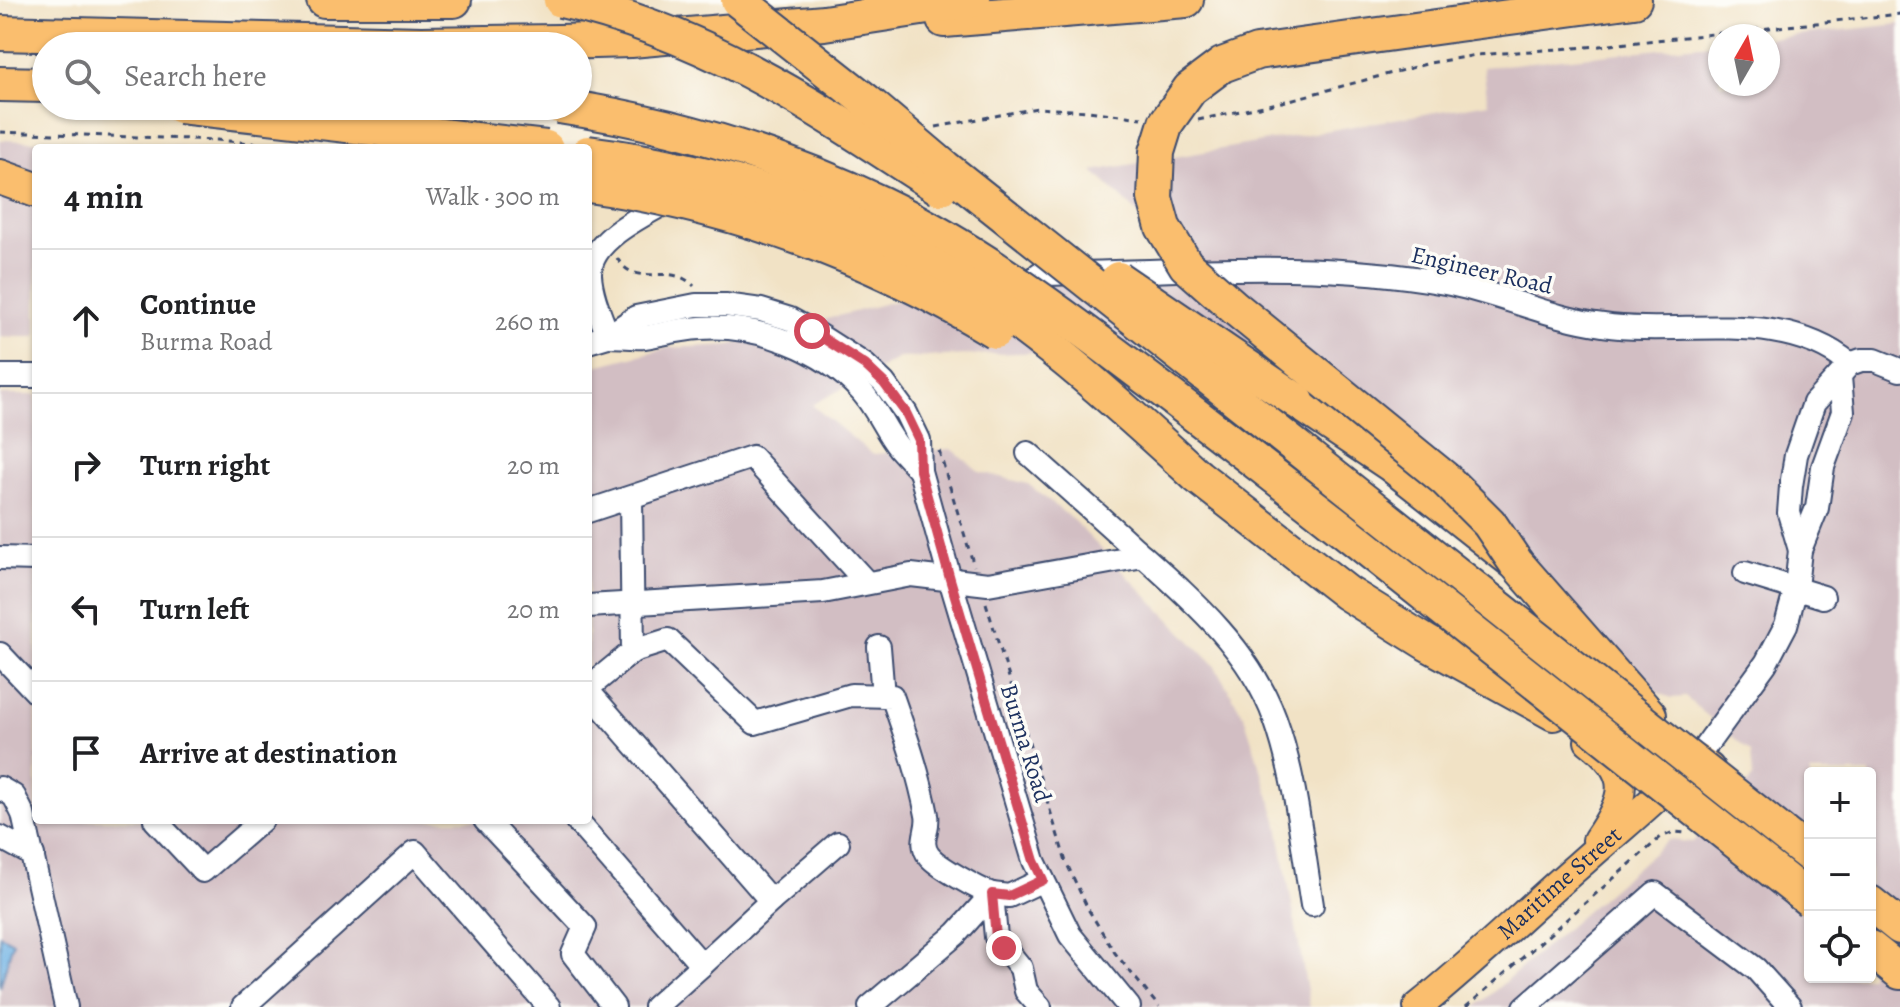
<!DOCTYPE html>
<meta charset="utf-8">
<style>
body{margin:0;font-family:Alegreya,serif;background:#f2f2f2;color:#202124}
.controls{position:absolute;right:24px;bottom:24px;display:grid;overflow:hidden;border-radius:8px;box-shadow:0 2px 6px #0004}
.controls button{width:72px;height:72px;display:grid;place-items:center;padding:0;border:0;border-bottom:2px solid #e0e0e0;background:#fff;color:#202124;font:40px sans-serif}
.compass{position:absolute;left:1708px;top:24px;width:72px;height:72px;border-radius:50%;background:#fff;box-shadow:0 2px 6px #0004;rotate:9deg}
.stop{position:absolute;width:24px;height:24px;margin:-18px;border:6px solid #d1495b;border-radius:50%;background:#fff}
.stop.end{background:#d1495b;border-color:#fff;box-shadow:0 2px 8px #0008}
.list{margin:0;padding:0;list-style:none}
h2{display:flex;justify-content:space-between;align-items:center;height:104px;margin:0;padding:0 32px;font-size:34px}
h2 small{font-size:26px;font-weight:400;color:#757577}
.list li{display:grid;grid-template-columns:52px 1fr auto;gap:24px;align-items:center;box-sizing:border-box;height:144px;padding:0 32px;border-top:2px solid #e0e0e0}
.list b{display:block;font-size:30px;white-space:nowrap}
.list p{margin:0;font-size:26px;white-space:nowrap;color:#757577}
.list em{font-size:26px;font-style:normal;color:#757577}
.icon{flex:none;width:44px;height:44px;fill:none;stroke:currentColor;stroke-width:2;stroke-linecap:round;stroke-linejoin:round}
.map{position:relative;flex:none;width:1900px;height:1007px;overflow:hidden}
.search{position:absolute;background:#fff;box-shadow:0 2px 6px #0004;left:32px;top:32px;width:560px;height:88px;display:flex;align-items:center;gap:20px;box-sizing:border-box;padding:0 28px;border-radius:44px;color:#757577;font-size:30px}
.panel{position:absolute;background:#fff;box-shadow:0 2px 6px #0004;left:32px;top:144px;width:560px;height:680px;border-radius:8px}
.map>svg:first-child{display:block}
.industrial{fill:#d2bec3;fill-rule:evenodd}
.water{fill:#6fb2e4;stroke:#4570a1;stroke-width:2}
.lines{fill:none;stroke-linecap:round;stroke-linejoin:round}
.minor-casing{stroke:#3b4a6d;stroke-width:26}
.major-casing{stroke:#3b4a6d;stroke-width:32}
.highway-casing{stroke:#3b4a6d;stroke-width:38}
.path{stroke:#3b4a6d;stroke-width:3;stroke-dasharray:6 6;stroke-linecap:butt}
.minor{stroke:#fff;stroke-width:22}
.major{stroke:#fabe6e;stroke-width:28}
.highway{stroke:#fabe6e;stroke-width:34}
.highway-bridge-casing{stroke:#3b4a6d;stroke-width:38;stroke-linecap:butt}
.highway-bridge{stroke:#fabe6e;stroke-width:34}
.route{stroke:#d1495b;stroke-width:10}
.labels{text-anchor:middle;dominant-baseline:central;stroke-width:7;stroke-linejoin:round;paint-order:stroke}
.street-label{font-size:24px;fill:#1b2f5e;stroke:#fdfcf7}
</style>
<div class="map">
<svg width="1900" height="1007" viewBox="0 0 1900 1007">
<rect width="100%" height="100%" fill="#fdfcf7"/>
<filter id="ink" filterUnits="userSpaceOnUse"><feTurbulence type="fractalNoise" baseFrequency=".0125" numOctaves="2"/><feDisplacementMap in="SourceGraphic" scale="16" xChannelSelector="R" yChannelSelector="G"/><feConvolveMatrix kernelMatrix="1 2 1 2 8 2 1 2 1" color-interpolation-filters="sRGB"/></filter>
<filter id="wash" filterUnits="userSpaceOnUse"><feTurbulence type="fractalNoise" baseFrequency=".006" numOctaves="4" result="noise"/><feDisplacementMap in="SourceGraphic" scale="32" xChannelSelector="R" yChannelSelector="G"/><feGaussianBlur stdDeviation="1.8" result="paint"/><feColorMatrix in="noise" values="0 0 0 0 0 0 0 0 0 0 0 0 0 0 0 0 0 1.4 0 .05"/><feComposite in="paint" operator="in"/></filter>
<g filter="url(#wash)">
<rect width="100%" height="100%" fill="#f1e2c5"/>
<g class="industrial">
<path d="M 1900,24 L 1900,1007 L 1476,1007 L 1668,840 L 1693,842 L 1753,778 L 1751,752 L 1685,697 L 1672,698 L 1658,693 L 1278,342 L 899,358 L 812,405 L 872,454 L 952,449 L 980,472 L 1028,484 L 1073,520 L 1214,665 L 1244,716 L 1277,820 L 1310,1007 L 0,1007 L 0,988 L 13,943 L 0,935 L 0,395 L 36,395 L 36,820 L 588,820 L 588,368 L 667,348 L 730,345 L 887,303 L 1026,269 L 1030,284 L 1210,281 L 1093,171 L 1488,103 L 1483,67 L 1720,43 L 1720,84 L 1768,84 L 1768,38 ZM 1810,773 L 1870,773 L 1870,977 L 1810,977 Z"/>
<path d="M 0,140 L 167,146 L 200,148 L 36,148 L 36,337 L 0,337 Z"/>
</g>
<path class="water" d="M 0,935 L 13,942 L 0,988 Z"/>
</g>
<g filter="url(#ink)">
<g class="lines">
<defs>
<g id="minor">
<path d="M 1039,274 C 1170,272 1317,259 1445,283 C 1499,293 1549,318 1603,325 C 1684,337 1782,307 1850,364"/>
<path d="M 608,336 C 620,336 633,338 645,337 C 663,334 681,329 700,328 C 757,324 823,348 862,392 C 877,409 885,431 899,448 C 906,456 913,463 920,471"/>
<path d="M 608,336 C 601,317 591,295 590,275 C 589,238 648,214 674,198"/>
<path d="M 588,342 L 608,336 L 636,317 L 696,305 L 725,305 L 761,310 L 790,319 L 812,331 L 865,365 L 884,383 L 906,413 L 919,440 L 920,471 L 950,579 L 1034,861 L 1070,935 L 1129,1007"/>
<path d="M 0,376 L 36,376"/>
<path d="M 1028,453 C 1063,484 1098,515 1133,547 C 1188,596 1249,647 1275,719 C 1296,778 1302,844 1312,905"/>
<path d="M 631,499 L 633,651"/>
<path d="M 588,511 L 752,457 L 867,583"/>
<path d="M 1800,550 L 1789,513 L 1791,486 L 1796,455 L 1814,403 L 1850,364 L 1861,360 L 1875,360 L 1900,370"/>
<path d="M 0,558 L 36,559"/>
<path d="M 1745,573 L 1823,597"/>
<path d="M 588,606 L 823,592 L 911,575 L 988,584 L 1143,556"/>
<path d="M 879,647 L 883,696"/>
<path d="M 0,654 L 36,692"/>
<path d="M 588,688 L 633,651 L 668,640 L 755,723 L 851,695 L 892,696 C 906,736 919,773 927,815 C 930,829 918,842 929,856 C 938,867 978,889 992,894 L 996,937 L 1021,968 L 1026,991 L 1040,1007"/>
<path d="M 1697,758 L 1766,663 L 1786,625 L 1796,588 L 1800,550 L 1817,508 L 1823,467 L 1843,412 L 1840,377"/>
<path d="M 0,788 L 14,796 L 23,814 L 66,1007"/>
<path d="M 155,820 L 203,871 L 262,820"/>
<path d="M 485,820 L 585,927 L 573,954 L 614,1007"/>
<path d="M 576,820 L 702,965 L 771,901 L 588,691"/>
<path d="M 0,837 L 33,855"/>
<path d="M 771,901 L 838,843"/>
<path d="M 243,1007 L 415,852 L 549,1007"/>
<path d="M 655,1007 L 702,965"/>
<path d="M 870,1007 L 956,934 L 992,894 L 1009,896 L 1043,880"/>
<path d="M 1525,1007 L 1655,893 L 1756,969 L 1790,1007"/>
</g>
<g id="major">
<path d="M 1589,741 C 1634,775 1626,798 1597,840"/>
<path id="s1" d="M 1418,1007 C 1474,962 1525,912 1579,865 C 1619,829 1660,797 1697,758 L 1710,768"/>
</g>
<g id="highway">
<path d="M 324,0 L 454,0"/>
<path d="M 944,20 L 1186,0"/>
<path d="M 1465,23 L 1634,0"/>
<path d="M 0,33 L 421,44 L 559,42 L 631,40 L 824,23 L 973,0"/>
<path d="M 0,84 L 46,85"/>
<path d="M 0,177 L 36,190"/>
<path d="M 1297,401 L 1392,465 L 1516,563 L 1649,715"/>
<path d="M 1197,476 L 1347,593 L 1427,643 L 1554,713"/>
<path d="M 1870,903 L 1900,927"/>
<path d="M 1870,948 L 1900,972"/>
</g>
</defs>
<use href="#minor" class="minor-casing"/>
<use href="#major" class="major-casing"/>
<use href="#highway" class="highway-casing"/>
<g class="path">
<path d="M 1198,120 L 1282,102 L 1430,63 L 1476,55 L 1600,46 L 1900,14"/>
<path d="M 936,127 L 1037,108 L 1089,111 L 1142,118"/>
<path d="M 0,132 L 217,140 L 308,148"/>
<path d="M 617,258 C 637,291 668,260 694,286"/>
<path d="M 939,451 L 974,566"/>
<path d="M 986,603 L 1066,862 L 1088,909 L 1115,953 L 1159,1007"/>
<path d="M 1466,1007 L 1661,837 L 1674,832 L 1685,833"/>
</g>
<use href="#minor" class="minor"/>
<use href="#major" class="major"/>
<use href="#highway" class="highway"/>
<defs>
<g id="highway-bridge">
<path d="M 561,0 C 708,33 817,108 940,188"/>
<path d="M 738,0 L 866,101 L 945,168 L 1810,855"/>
<path d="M 1465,23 L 1257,52 L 1222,65 L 1190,89 L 1166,123 L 1157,152 L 1155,198 L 1163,227 L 1186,265 L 1235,308 L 1445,479 L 1489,523 L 1516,563"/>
<path d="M 180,106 L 546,148"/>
<path d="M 559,106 C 671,123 780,155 882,204 C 971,247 1050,305 1128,364 C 1205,422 1280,480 1355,539 C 1507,660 1658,780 1810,900"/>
<path d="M 588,153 C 697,167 802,196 900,247 C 1011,306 1105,391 1197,476"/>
<path d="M 588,185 C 732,205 871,256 995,331"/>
<path d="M 1118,279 L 1297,401"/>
</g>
</defs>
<use href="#highway-bridge" class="highway-bridge-casing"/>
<use href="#highway-bridge" class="highway-bridge"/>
</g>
</g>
<g class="lines" filter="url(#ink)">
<path class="route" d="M 812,331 L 865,365 L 884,383 L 906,413 L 919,440 L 920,471 L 950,579 L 1034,861 L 1043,880 L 1009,896 L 992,894 L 996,937 L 1004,948"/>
</g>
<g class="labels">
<g class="street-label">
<text transform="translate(1482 270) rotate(13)">Engineer Road</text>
<text transform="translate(1026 743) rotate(73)">Burma Road</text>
<text stroke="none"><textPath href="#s1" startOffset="188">Maritime Street</textPath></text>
</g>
</g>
</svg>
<div class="controls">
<button>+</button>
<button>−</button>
<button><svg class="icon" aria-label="locate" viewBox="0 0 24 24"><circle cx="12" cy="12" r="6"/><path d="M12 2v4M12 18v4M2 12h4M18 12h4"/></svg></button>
</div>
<svg class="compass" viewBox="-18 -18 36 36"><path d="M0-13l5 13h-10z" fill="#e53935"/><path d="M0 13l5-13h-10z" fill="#757577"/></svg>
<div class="stop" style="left:812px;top:331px"></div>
<div class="stop end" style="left:1004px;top:948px"></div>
<div class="search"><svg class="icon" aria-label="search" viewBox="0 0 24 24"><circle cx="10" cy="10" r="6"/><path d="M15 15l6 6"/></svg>Search here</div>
<section class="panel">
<h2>4 min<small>Walk · 300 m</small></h2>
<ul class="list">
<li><svg class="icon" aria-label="ahead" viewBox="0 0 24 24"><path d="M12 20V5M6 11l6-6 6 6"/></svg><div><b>Continue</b><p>Burma Road</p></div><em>260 m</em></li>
<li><svg class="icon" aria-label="right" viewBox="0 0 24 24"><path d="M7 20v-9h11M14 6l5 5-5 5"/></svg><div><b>Turn right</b></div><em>20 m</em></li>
<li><svg class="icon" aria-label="left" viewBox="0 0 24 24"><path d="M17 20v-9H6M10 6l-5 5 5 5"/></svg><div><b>Turn left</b></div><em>20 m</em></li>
<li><svg class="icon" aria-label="arrive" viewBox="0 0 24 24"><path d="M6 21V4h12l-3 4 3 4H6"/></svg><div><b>Arrive at destination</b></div></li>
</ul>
</section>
</div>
